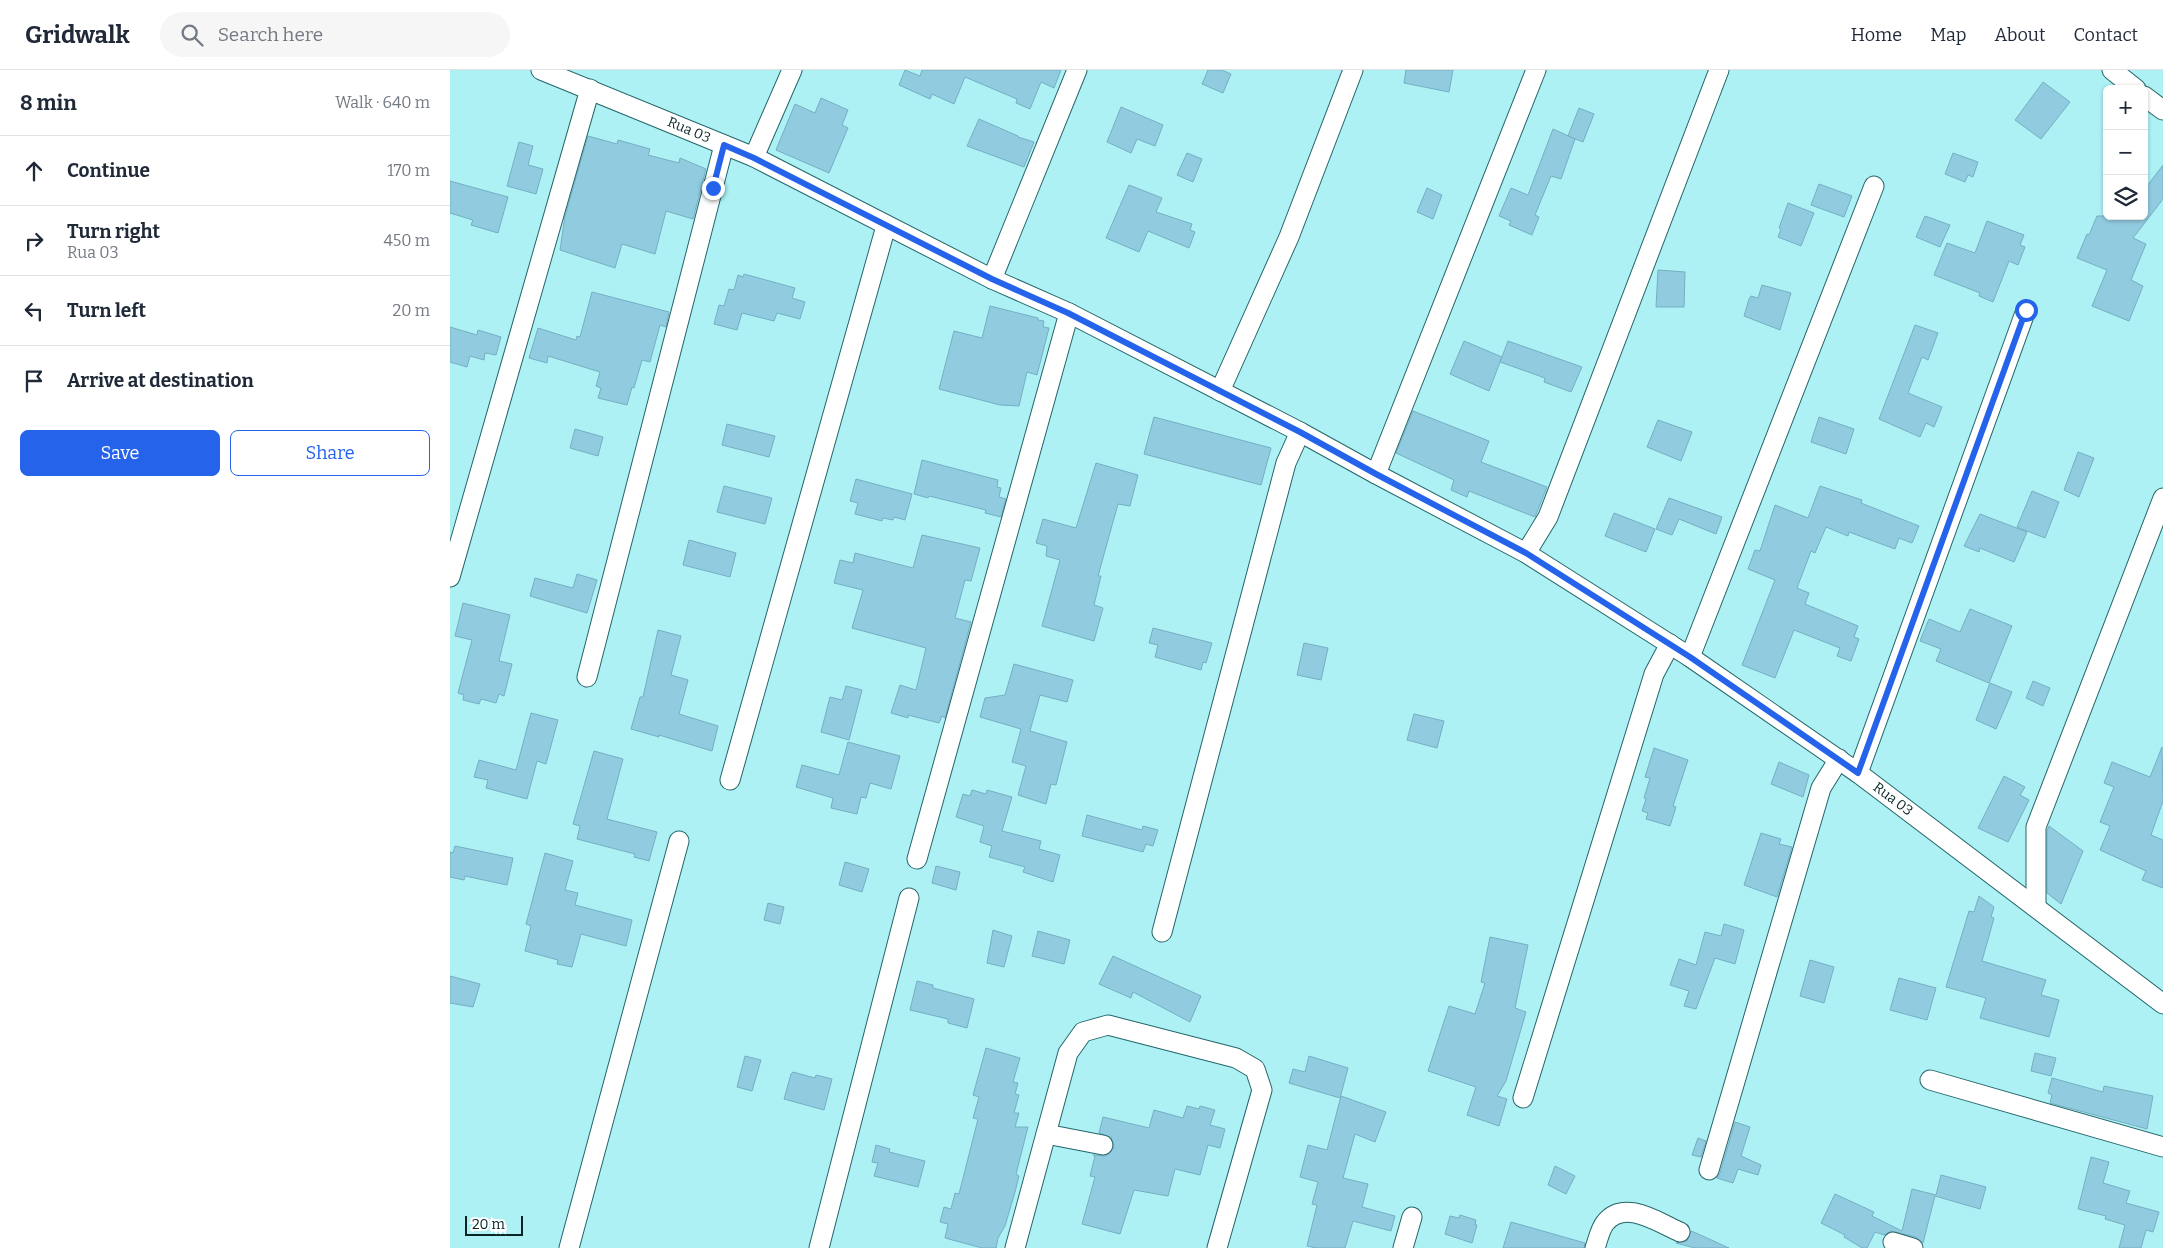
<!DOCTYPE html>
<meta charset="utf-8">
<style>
body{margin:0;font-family:Bitter,serif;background:#f6f6f7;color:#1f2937}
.controls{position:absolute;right:15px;top:15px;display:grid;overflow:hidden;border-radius:8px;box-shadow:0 1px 4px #0004}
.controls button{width:45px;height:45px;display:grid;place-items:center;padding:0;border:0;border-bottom:1px solid #e0e1e3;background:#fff;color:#1f2937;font:25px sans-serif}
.scale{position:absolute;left:15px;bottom:12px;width:58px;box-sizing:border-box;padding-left:5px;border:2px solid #082425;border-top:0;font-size:14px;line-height:18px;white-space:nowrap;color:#082425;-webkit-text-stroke:4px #fff;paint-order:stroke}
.stop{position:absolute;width:15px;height:15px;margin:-11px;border:4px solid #2563eb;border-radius:50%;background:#fff}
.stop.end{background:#2563eb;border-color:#fff;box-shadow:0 1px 5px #0008}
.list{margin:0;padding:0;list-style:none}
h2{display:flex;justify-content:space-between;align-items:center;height:65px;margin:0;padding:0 20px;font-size:21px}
h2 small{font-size:16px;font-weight:400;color:#747a83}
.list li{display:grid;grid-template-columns:32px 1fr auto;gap:15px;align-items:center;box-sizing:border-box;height:70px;padding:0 20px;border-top:1px solid #e0e1e3}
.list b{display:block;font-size:19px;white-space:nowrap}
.list p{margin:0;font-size:16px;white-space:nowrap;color:#747a83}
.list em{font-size:16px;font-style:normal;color:#747a83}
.actions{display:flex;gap:10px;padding:15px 20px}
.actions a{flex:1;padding:11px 0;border:1px solid #2563eb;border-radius:8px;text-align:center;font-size:18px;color:#2563eb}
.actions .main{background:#2563eb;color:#fff}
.icon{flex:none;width:28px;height:28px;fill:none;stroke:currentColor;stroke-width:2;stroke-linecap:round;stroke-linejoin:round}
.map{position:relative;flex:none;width:1713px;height:1178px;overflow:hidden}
header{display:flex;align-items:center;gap:30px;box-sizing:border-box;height:70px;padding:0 25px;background:#fff;border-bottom:1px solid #e0e1e3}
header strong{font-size:24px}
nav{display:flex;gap:28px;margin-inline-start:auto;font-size:18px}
.search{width:350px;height:45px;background:#f6f6f7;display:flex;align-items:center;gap:12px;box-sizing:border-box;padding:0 18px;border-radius:28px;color:#747a83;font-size:19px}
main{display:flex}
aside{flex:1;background:#fff}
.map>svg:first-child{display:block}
.building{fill:#90cbdf;stroke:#74afc2}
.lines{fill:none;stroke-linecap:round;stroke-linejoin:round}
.minor-casing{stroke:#22666a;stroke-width:21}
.minor{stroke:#fff;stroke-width:19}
.route{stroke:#2563eb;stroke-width:6}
.labels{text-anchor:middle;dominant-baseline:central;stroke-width:4;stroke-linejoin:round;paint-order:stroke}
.street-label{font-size:14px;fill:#082425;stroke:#fff}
</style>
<header>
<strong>Gridwalk</strong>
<div class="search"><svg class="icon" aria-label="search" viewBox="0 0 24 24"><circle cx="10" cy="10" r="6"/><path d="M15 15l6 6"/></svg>Search here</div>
<nav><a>Home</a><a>Map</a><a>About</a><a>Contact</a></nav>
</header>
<main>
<aside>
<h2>8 min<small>Walk · 640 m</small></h2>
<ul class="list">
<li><svg class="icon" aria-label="ahead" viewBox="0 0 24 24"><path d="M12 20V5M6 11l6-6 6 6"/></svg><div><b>Continue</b></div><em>170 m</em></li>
<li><svg class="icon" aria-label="right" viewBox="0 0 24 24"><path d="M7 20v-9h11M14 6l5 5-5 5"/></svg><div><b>Turn right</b><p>Rua 03</p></div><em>450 m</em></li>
<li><svg class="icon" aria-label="left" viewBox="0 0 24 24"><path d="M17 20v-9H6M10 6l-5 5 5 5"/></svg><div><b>Turn left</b></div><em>20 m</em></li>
<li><svg class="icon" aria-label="arrive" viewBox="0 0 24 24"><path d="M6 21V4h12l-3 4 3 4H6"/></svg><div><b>Arrive at destination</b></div></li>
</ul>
<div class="actions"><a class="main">Save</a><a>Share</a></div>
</aside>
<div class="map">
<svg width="1713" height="1178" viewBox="0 0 1713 1178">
<rect width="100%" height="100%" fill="#aef1f5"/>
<g class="building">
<path d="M 455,0 L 470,6 L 472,0 L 611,0 L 604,18 L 591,12 L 580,39 L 566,33 L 567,29 L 515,7 L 504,34 L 482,24 L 480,29 L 449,15 Z"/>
<path d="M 758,0 L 772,0 L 781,4 L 773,23 L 752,14 Z"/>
<path d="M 956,0 L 1003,0 L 999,22 L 954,13 Z"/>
<path d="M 1593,12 L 1620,32 L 1591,69 L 1565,50 Z"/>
<path d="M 371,28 L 398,40 L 392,55 L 398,58 L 379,103 L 326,80 L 345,34 L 365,43 Z"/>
<path d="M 671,37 L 713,55 L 705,76 L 687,69 L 681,83 L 657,72 Z"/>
<path d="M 1129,38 L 1144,44 L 1133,72 L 1118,66 Z"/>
<path d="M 529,49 L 568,66 L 568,67 L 584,72 L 574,97 L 517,76 Z"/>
<path d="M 1103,59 L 1125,69 L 1111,109 L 1101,106 L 1085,145 L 1089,147 L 1082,165 L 1059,155 L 1061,151 L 1049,146 L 1061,118 L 1078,125 Z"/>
<path d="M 138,66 L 167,74 L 168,70 L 200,79 L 198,85 L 229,93 L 230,88 L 256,99 L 243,149 L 216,141 L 205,184 L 172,174 L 165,198 L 110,180 L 115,146 Z"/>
<path d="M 69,72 L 83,76 L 78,95 L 93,99 L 86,124 L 57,116 Z"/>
<path d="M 737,83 L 752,89 L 743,112 L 727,105 Z"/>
<path d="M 1503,83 L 1528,92 L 1523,107 L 1518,105 L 1515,112 L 1495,104 Z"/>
<path d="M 1713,95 L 1713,129 L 1683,168 L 1696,174 L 1681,210 L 1693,216 L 1679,251 L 1642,236 L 1657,200 L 1627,188 L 1637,164 L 1639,165 L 1647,146 L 1694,146 L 1694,120 Z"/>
<path d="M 0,111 L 58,127 L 48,163 L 21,155 L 23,150 L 0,143 Z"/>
<path d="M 1369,114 L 1402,126 L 1394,147 L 1361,135 Z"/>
<path d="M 679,115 L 712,128 L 706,142 L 742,154 L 740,160 L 745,162 L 739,178 L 698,161 L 689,182 L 656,168 Z"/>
<path d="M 977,118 L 992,125 L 983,149 L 967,142 Z"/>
<path d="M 1338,133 L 1364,143 L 1351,176 L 1328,167 L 1331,159 L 1329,158 Z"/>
<path d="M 1475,146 L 1500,155 L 1490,177 L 1466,167 Z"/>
<path d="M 1537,151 L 1574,165 L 1570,175 L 1575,177 L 1568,195 L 1559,191 L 1543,232 L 1529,226 L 1530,223 L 1484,205 L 1497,173 L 1525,183 Z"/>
<path d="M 1208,200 L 1235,202 L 1234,237 L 1206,237 Z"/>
<path d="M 294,204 L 345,218 L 342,228 L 355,232 L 350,249 L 327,243 L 324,251 L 292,243 L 287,260 L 264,254 L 269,235 L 274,236 L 279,219 L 284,220 L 288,205 L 293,207 Z"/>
<path d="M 1312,215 L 1341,223 L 1330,260 L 1294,246 L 1299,229 L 1301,226 L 1308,228 Z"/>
<path d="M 142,222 L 219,242 L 216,257 L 210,255 L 200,292 L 192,290 L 184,318 L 182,317 L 177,335 L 148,328 L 151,318 L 146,316 L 150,302 L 98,286 L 97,293 L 79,288 L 88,258 L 126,270 L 127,266 L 130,267 Z"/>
<path d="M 540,236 L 588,248 L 588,250 L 594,251 L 593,257 L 599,258 L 587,305 L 577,302 L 569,336 L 550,335 L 489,319 L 504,261 L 532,268 Z"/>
<path d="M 1465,255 L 1488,263 L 1478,290 L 1472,287 L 1458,323 L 1492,337 L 1484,357 L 1476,353 L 1470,367 L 1429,349 Z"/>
<path d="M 0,257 L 27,265 L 28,260 L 51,267 L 46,285 L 35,283 L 34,290 L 20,286 L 17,297 L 0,292 Z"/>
<path d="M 1014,271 L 1052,287 L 1039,321 L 1000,304 Z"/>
<path d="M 1058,271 L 1132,297 L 1121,322 L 1094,312 L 1095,308 L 1050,292 Z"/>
<path d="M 963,341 L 1039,371 L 1031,392 L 1097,417 L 1085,447 L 1019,421 L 1017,427 L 1001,420 L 1004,410 L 946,383 Z"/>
<path d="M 704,347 L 821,378 L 811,415 L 694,384 Z"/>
<path d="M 1369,347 L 1404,359 L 1396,384 L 1361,372 Z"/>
<path d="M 1208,350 L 1242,362 L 1231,391 L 1197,377 Z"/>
<path d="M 277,354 L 325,366 L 319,387 L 272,375 Z"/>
<path d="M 125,359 L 153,367 L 148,386 L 120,378 Z"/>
<path d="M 1628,382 L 1644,388 L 1629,427 L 1614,420 Z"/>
<path d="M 472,390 L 548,410 L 547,417 L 551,418 L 549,427 L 556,429 L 551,447 L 535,443 L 536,440 L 479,426 L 478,428 L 464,424 Z"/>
<path d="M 646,393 L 688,405 L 680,436 L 668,434 L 648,506 L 651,506 L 644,535 L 653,538 L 644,571 L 592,556 L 610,490 L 596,486 L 597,476 L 586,473 L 593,449 L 626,458 Z"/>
<path d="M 406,409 L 462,424 L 455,450 L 444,447 L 443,450 L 433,448 L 432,451 L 405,444 L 408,433 L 400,431 Z"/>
<path d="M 274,416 L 322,428 L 315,454 L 267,442 Z"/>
<path d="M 1370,416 L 1412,430 L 1411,433 L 1469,456 L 1462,473 L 1449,468 L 1445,479 L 1399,462 L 1398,466 L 1376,457 L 1365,483 L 1361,481 L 1347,518 L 1359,523 L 1355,534 L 1408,556 L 1404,567 L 1409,569 L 1401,591 L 1387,586 L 1390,578 L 1344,560 L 1325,608 L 1292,595 L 1325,510 L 1298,499 L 1305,480 L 1310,481 L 1325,435 L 1358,448 Z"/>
<path d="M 1582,421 L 1609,432 L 1595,468 L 1567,457 Z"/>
<path d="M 1219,428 L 1272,447 L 1266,464 L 1229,449 L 1222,465 L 1206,459 Z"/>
<path d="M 1164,443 L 1205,459 L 1196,482 L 1155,466 Z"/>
<path d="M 1530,444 L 1577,462 L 1564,492 L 1530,478 L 1529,482 L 1514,476 Z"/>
<path d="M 472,465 L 530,478 L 521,511 L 515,510 L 505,548 L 521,552 L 495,648 L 492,646 L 489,653 L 458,645 L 458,648 L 441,643 L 450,615 L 466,620 L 476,578 L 402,558 L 413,520 L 384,513 L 390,490 L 403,493 L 405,483 L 463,498 Z"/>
<path d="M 239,470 L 286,483 L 280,507 L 233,495 Z"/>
<path d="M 127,504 L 147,510 L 137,543 L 80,526 L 85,508 L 123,518 Z"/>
<path d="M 13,533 L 60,545 L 49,591 L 62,594 L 54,626 L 49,624 L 46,633 L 31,629 L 29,634 L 13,630 L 14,625 L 8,623 L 22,570 L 5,566 Z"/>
<path d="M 1520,539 L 1562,556 L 1539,613 L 1486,591 L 1491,579 L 1470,571 L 1479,549 L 1510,562 Z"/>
<path d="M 703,558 L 762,573 L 756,593 L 753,592 L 751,600 L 705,587 L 708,575 L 699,573 Z"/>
<path d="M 208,560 L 231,566 L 221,605 L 238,610 L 229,644 L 268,656 L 262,681 L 209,665 L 209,667 L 181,659 L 190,627 L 193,627 Z"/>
<path d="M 854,573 L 878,578 L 871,610 L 847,605 Z"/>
<path d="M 564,594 L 623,610 L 617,632 L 590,625 L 580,661 L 617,672 L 606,715 L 601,714 L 596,734 L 568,725 L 576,696 L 562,692 L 571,659 L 530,647 L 535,628 L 555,625 Z"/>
<path d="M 1583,611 L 1600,618 L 1593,636 L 1576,628 Z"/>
<path d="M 1540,613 L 1562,622 L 1546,659 L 1526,650 Z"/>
<path d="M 396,616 L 412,620 L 399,670 L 371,662 L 380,627 L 392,630 Z"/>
<path d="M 81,643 L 108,650 L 96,694 L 87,691 L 77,729 L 36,718 L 38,710 L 24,707 L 29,690 L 66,700 Z"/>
<path d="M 964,644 L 994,651 L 987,678 L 957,670 Z"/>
<path d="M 398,672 L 450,686 L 441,719 L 420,713 L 416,728 L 411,727 L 407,744 L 381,738 L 383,728 L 346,717 L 352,695 L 389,705 Z"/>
<path d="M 1712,677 L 1713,731 L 1701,765 L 1713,770 L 1713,818 L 1692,810 L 1696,801 L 1650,780 L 1660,756 L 1650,752 L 1664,717 L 1654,713 L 1662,692 L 1700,707 Z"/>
<path d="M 1204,678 L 1238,690 L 1223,736 L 1226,737 L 1220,756 L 1196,749 L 1198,743 L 1192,741 L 1196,729 L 1194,728 L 1200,708 L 1195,707 Z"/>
<path d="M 144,681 L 173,689 L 157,749 L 207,762 L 199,791 L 184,787 L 185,784 L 127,769 L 130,756 L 123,754 Z"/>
<path d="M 1329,692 L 1359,705 L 1353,727 L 1321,714 Z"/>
<path d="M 1554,706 L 1575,717 L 1570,725 L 1579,730 L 1558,772 L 1528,758 Z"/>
<path d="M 522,720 L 536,724 L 537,720 L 562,727 L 552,761 L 591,771 L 589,779 L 610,785 L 603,812 L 573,802 L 575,797 L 539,787 L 542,776 L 530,772 L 534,756 L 506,747 L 513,724 L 520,726 Z"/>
<path d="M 637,745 L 692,760 L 693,756 L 708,760 L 703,776 L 696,774 L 693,782 L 632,766 Z"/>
<path d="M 1599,756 L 1633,781 L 1611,834 L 1597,823 L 1597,761 Z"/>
<path d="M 1311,763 L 1331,769 L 1329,774 L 1342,777 L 1327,827 L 1294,815 Z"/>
<path d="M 5,776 L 63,788 L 57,815 L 15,806 L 14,810 L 0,807 L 0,782 L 3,783 Z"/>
<path d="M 95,783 L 123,791 L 115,820 L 128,823 L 125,835 L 182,850 L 176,876 L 131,864 L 122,897 L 107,894 L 108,890 L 75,881 L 81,856 L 76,854 Z"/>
<path d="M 395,792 L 419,799 L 412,822 L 389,815 Z"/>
<path d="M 486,796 L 510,802 L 506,820 L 482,813 Z"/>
<path d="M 1529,826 L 1544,837 L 1541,847 L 1544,848 L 1532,891 L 1596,910 L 1591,925 L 1609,930 L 1599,967 L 1530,948 L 1536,928 L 1496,917 L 1519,841 L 1524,842 Z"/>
<path d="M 318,833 L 334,837 L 330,854 L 314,850 Z"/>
<path d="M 1274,854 L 1294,860 L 1285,894 L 1265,888 L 1246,939 L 1234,936 L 1239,921 L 1220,915 L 1229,889 L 1246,895 L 1255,862 L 1271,866 Z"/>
<path d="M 543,860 L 562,866 L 554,897 L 537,893 Z"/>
<path d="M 588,861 L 620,870 L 614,894 L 582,886 Z"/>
<path d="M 1040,867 L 1078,875 L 1065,938 L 1076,942 L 1056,1011 L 1047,1026 L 1057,1029 L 1049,1056 L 1017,1045 L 1026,1017 L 978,1001 L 999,936 L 1025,944 L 1035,913 L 1031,912 Z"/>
<path d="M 663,886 L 751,926 L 740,952 L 683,922 L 681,928 L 649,914 Z"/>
<path d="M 1360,890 L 1384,897 L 1374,933 L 1350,926 Z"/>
<path d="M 0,906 L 30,914 L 23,937 L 0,933 Z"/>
<path d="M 1449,908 L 1486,918 L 1477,950 L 1440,940 Z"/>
<path d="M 467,911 L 483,915 L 483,918 L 524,929 L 517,958 L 498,953 L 498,949 L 460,940 Z"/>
<path d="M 536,978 L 570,988 L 563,1012 L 568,1013 L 565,1024 L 569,1025 L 564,1043 L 569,1043 L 565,1057 L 578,1057 L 566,1104 L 569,1106 L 565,1122 L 555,1156 L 548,1168 L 546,1178 L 532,1178 L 495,1168 L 498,1154 L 490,1152 L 494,1137 L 501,1139 L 505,1123 L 509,1124 L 528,1049 L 523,1048 L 529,1027 L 523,1025 Z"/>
<path d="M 1585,983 L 1606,988 L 1601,1006 L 1581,1001 Z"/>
<path d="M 295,986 L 311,990 L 302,1021 L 287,1017 Z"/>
<path d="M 859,986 L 898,998 L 890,1028 L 839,1013 L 843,999 L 855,1002 Z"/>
<path d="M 343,1002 L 365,1008 L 366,1005 L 382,1009 L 374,1040 L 334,1029 L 341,1004 Z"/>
<path d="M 1602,1008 L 1653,1022 L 1654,1016 L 1703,1026 L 1697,1059 L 1600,1033 L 1602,1025 L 1598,1023 Z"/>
<path d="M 891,1026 L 936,1042 L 925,1072 L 905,1064 L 893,1108 L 918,1114 L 912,1137 L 945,1146 L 941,1161 L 903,1151 L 895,1178 L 866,1178 L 857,1176 L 867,1135 L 862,1134 L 868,1112 L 850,1107 L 858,1075 L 877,1080 Z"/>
<path d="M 737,1036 L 749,1039 L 750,1036 L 765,1040 L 760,1055 L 775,1059 L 770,1078 L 758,1075 L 750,1105 L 725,1099 L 718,1126 L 684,1120 L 670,1164 L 632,1154 L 645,1107 L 640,1106 L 645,1086 L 643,1085 L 656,1086 L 664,1078 L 661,1067 L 649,1063 L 653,1047 L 699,1058 L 704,1040 L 733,1048 Z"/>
<path d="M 1285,1052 L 1300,1057 L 1291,1086 L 1311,1095 L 1308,1105 L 1288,1099 L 1283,1113 L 1267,1108 L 1270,1103 Z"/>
<path d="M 1248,1068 L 1256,1071 L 1251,1087 L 1242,1085 Z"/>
<path d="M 426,1075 L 440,1079 L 439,1082 L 475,1091 L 468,1117 L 424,1106 L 428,1093 L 422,1092 Z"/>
<path d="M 1641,1087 L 1659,1092 L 1653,1113 L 1680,1121 L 1676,1133 L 1709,1142 L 1703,1162 L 1696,1160 L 1691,1178 L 1669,1178 L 1675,1155 L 1655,1149 L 1656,1146 L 1628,1139 Z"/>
<path d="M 1105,1096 L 1125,1106 L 1116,1124 L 1098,1115 Z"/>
<path d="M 1491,1105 L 1536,1117 L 1530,1139 L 1485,1126 L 1473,1173 L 1466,1167 L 1441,1161 L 1434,1165 L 1425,1162 L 1417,1178 L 1412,1178 L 1394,1167 L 1395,1165 L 1371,1153 L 1385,1124 L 1424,1142 L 1422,1146 L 1452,1161 L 1462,1119 L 1486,1125 Z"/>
<path d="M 1010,1145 L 1026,1150 L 1025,1155 L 1027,1155 L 1022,1173 L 995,1164 L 1000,1146 L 1009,1148 Z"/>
<path d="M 1061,1152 L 1135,1173 L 1134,1178 L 1053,1178 Z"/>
<path d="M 1241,1161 L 1246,1163 L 1279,1178 L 1245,1178 L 1226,1173 L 1237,1171 Z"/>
</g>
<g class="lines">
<defs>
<g id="minor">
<path d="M 91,0 L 304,87 L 542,209 L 619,243 L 850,362 L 926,404 L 1076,483 L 1240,587 L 1408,703 L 1713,934"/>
<path d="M 1662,0 L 1686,19"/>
<path d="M 1694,26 L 1713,40"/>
<path d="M 304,87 L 342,0"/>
<path d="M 542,209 L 627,0"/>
<path d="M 770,321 L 839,167 L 903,0"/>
<path d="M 926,404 L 1086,0"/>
<path d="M 1076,483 L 1098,447 L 1269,0"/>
<path d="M 0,507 L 140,19"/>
<path d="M 1240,587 L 1424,116"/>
<path d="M 137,607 L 274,75"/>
<path d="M 1408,703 L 1576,240"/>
<path d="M 280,710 L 436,156"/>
<path d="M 467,789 L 619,243"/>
<path d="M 1586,837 L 1586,757 L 1713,428"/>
<path d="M 712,862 L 836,393 L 850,362"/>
<path d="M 1480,1010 L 1713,1077"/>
<path d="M 1073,1028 L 1204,604 L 1220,574"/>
<path d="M 596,1064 L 653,1075"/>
<path d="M 1259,1100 L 1371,718 L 1389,689"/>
<path d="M 1443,1172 L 1463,1178"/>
<path d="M 119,1178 L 229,771"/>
<path d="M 369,1178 L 459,828"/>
<path d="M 565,1178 L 618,983 L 633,962 L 658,955 L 786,988 L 805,999 L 812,1020 L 767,1178"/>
<path d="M 953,1178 L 962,1147"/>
<path d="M 1145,1178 C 1148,1170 1150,1159 1155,1153 C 1174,1128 1209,1153 1230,1162"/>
</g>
</defs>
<use href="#minor" class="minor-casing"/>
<use href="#minor" class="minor"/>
</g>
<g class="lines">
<path class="route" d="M 263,118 L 274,75 L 304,88 L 542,209 L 618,243 L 850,362 L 926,404 L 1076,483 L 1240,587 L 1408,703 L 1576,240"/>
</g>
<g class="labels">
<g class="street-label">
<text transform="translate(239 60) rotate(23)">Rua 03</text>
<text transform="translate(1443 729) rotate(37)">Rua 03</text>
</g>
</g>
</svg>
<div class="controls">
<button>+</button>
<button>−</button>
<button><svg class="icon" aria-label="layers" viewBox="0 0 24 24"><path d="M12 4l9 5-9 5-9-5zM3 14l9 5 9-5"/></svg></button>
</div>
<div class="scale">20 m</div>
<div class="stop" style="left:1576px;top:240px"></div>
<div class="stop end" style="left:263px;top:118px"></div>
</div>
</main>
